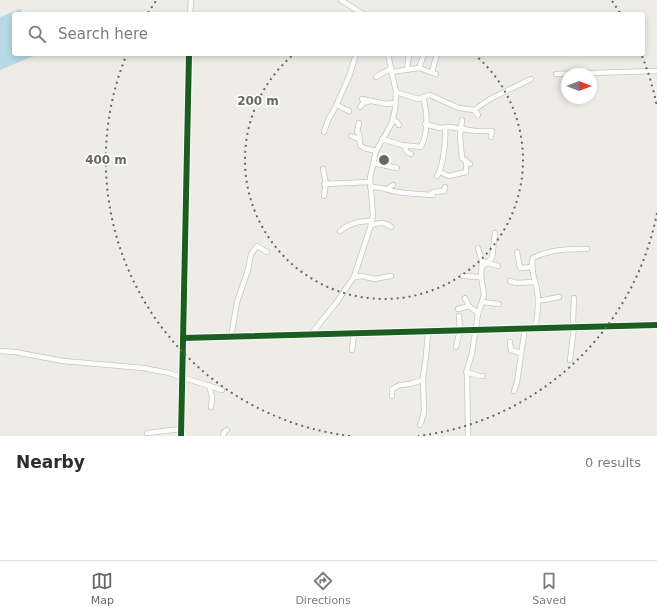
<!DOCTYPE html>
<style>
body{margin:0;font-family:"DejaVu Sans",sans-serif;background:#f2f2f3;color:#2b2b33}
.compass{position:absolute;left:561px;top:68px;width:36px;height:36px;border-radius:50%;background:#fff;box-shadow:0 2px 6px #0003;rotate:90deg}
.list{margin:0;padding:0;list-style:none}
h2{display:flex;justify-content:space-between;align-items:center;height:52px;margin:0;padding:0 16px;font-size:17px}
h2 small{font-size:13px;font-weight:400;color:#7c7c81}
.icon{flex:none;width:22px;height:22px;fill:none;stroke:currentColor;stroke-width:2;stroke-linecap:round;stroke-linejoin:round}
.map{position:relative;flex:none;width:657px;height:436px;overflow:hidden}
.search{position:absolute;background:#fff;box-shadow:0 2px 6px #0003;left:12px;right:12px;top:12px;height:44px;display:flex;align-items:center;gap:10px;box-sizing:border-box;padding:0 14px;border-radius:4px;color:#7c7c81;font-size:15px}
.sheet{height:124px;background:#fff}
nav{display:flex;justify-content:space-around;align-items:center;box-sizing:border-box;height:56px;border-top:1px solid #e1e1e2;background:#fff;font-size:11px;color:#7c7c81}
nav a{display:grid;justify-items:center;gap:2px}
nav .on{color:#676765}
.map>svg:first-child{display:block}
.water{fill:#b7d9e4}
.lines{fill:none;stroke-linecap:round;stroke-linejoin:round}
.minor-casing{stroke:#c6c6c3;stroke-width:6}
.minor{stroke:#fcfcfb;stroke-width:4.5}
.cycleway-casing{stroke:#fff;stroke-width:8}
.cycleway{stroke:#1b5e20;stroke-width:6}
.ring{fill:none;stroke:#676765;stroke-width:2;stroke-dasharray:2 4}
.centre{fill:#676765;stroke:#fff;stroke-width:2}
.ring-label{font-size:12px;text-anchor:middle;font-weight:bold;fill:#676765;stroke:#fff;stroke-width:3.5;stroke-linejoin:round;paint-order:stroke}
</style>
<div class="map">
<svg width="657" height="436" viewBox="0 0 657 436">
<rect width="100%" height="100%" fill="#eeece7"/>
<path class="water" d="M 21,9 L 22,14 L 14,14 L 14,54 L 34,54 L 34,56 L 0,70 L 0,17 Z"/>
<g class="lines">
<defs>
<g id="minor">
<path d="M 341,0 L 363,14"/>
<path d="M 190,14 L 191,0"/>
<path d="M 419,68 L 424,54"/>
<path d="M 407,70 L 409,54"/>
<path d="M 391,72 L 419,68 L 436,74"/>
<path d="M 432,72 L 437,54"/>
<path d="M 556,74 L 657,71"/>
<path d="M 376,77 L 390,69"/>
<path d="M 396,92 L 418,99 L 430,95 L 459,108 L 474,110 L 478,115"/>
<path d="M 362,99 L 386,104 L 395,103"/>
<path d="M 337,105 L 349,111"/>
<path d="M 360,107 L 363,103 L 370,101"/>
<path d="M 474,110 L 490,99 L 531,79"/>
<path d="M 393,120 L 397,122 L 399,125"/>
<path d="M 462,120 L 460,137 L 462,158 L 470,164"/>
<path d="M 359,123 L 357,132 L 359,134 L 360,145 L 364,148 L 376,151"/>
<path d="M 425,124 L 440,128 L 450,127 L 475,131 L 492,131 L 491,137"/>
<path d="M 324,132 L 328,120 L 336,106 L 350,74 L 356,54"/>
<path d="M 351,136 L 359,139"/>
<path d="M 382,139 L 402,145 L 421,147 C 428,133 428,112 423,98"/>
<path d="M 404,146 L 407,152 L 411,154"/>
<path d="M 373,163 L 397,168"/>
<path d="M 323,169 L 326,183 L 324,196"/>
<path d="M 440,172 L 449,176 L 466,172 L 466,162"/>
<path d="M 437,176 C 443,169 446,138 445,128"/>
<path d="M 324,184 L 370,182"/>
<path d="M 370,187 C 383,186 387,191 398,192 C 410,194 421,194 433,195"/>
<path d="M 387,189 L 393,185"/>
<path d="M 431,195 L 433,192 L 444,191 L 445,187"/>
<path d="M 371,225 C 379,223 384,221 391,227"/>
<path d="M 340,231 C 350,223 359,221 372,221"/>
<path d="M 517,252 L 520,268 L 532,267"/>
<path d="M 485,262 L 498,266"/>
<path d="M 482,267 L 492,258 L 495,233"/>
<path d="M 463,276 L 481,277"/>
<path d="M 354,277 L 362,276 L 374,279 L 391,276"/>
<path d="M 510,281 L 516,283 L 534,282"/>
<path d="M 465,298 L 469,306"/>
<path d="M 538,301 L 559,297"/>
<path d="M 483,302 L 499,304"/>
<path d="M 458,309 L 469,306 L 478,313"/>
<path d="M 535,328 C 538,315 539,303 537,290 C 535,279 530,269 533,258 C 550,249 568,249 587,249"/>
<path d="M 309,335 L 312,333 L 336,303 L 354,277 L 371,225 L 373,215 L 370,178 L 376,151 L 392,123 L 395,109 L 396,92 L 388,54"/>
<path d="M 231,337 L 237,302 L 248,270 L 251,254 L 257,246 L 267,252"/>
<path d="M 183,338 L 657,325"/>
<path d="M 510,342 L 511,350 L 521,353"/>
<path d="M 456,347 L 460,330 L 459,316"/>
<path d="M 352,350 L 354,333"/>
<path d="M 0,351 L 15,352 L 63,361 L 143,368 L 169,373 L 222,390"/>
<path d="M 570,360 L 574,327 L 573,321 L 574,298"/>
<path d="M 466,372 L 479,376 L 483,376"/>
<path d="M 209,385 L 212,397 L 211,407"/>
<path d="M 514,391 L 517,382 L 525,328"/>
<path d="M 392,396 L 392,389 L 400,385 L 410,384 L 423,380"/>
<path d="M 420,425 L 421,423 L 424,412 L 423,377 L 426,357 L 428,331"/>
<path d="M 147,433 L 181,429"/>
<path d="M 181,436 L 189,54"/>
<path d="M 223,436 L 224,432 L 227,430"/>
<path d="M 468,436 L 467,370 L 472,353 L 478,314 L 484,295 L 481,276 L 482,261 L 478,248"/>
</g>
</defs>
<use href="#minor" class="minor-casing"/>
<use href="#minor" class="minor"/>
<defs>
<g id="cycleway">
<path d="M 183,338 L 657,325"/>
<path d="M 181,436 L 189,54"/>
</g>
</defs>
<use href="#cycleway" class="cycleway-casing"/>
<use href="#cycleway" class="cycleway"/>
</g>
<g class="ring">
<path d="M474 54A139 139 0 1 1 294 54"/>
<path d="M657 213A278 278 0 0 1 418 436M350 436A278 278 0 0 1 126 56M148 13A278 278 0 0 1 156 1M612 1A278 278 0 0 1 620 13M642 56A278 278 0 0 1 657 107"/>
</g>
<circle cx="384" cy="160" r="6" class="centre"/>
<g class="ring-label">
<text x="258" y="105">200 m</text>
<text x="106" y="164">400 m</text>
</g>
</svg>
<svg class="compass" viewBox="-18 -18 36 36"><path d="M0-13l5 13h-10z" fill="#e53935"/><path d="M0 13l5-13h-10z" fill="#7c7c81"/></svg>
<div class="search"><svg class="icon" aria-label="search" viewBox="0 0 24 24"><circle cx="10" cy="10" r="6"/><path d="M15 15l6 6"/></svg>Search here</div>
</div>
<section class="sheet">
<h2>Nearby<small>0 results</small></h2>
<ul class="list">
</ul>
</section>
<nav>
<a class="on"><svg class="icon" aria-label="map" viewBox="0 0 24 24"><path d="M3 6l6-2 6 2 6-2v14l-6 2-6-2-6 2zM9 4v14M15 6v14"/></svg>Map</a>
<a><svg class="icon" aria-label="directions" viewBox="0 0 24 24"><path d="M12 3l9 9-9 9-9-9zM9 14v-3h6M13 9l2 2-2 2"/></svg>Directions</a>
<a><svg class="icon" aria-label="saved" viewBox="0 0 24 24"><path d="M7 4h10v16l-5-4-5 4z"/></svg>Saved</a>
</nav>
